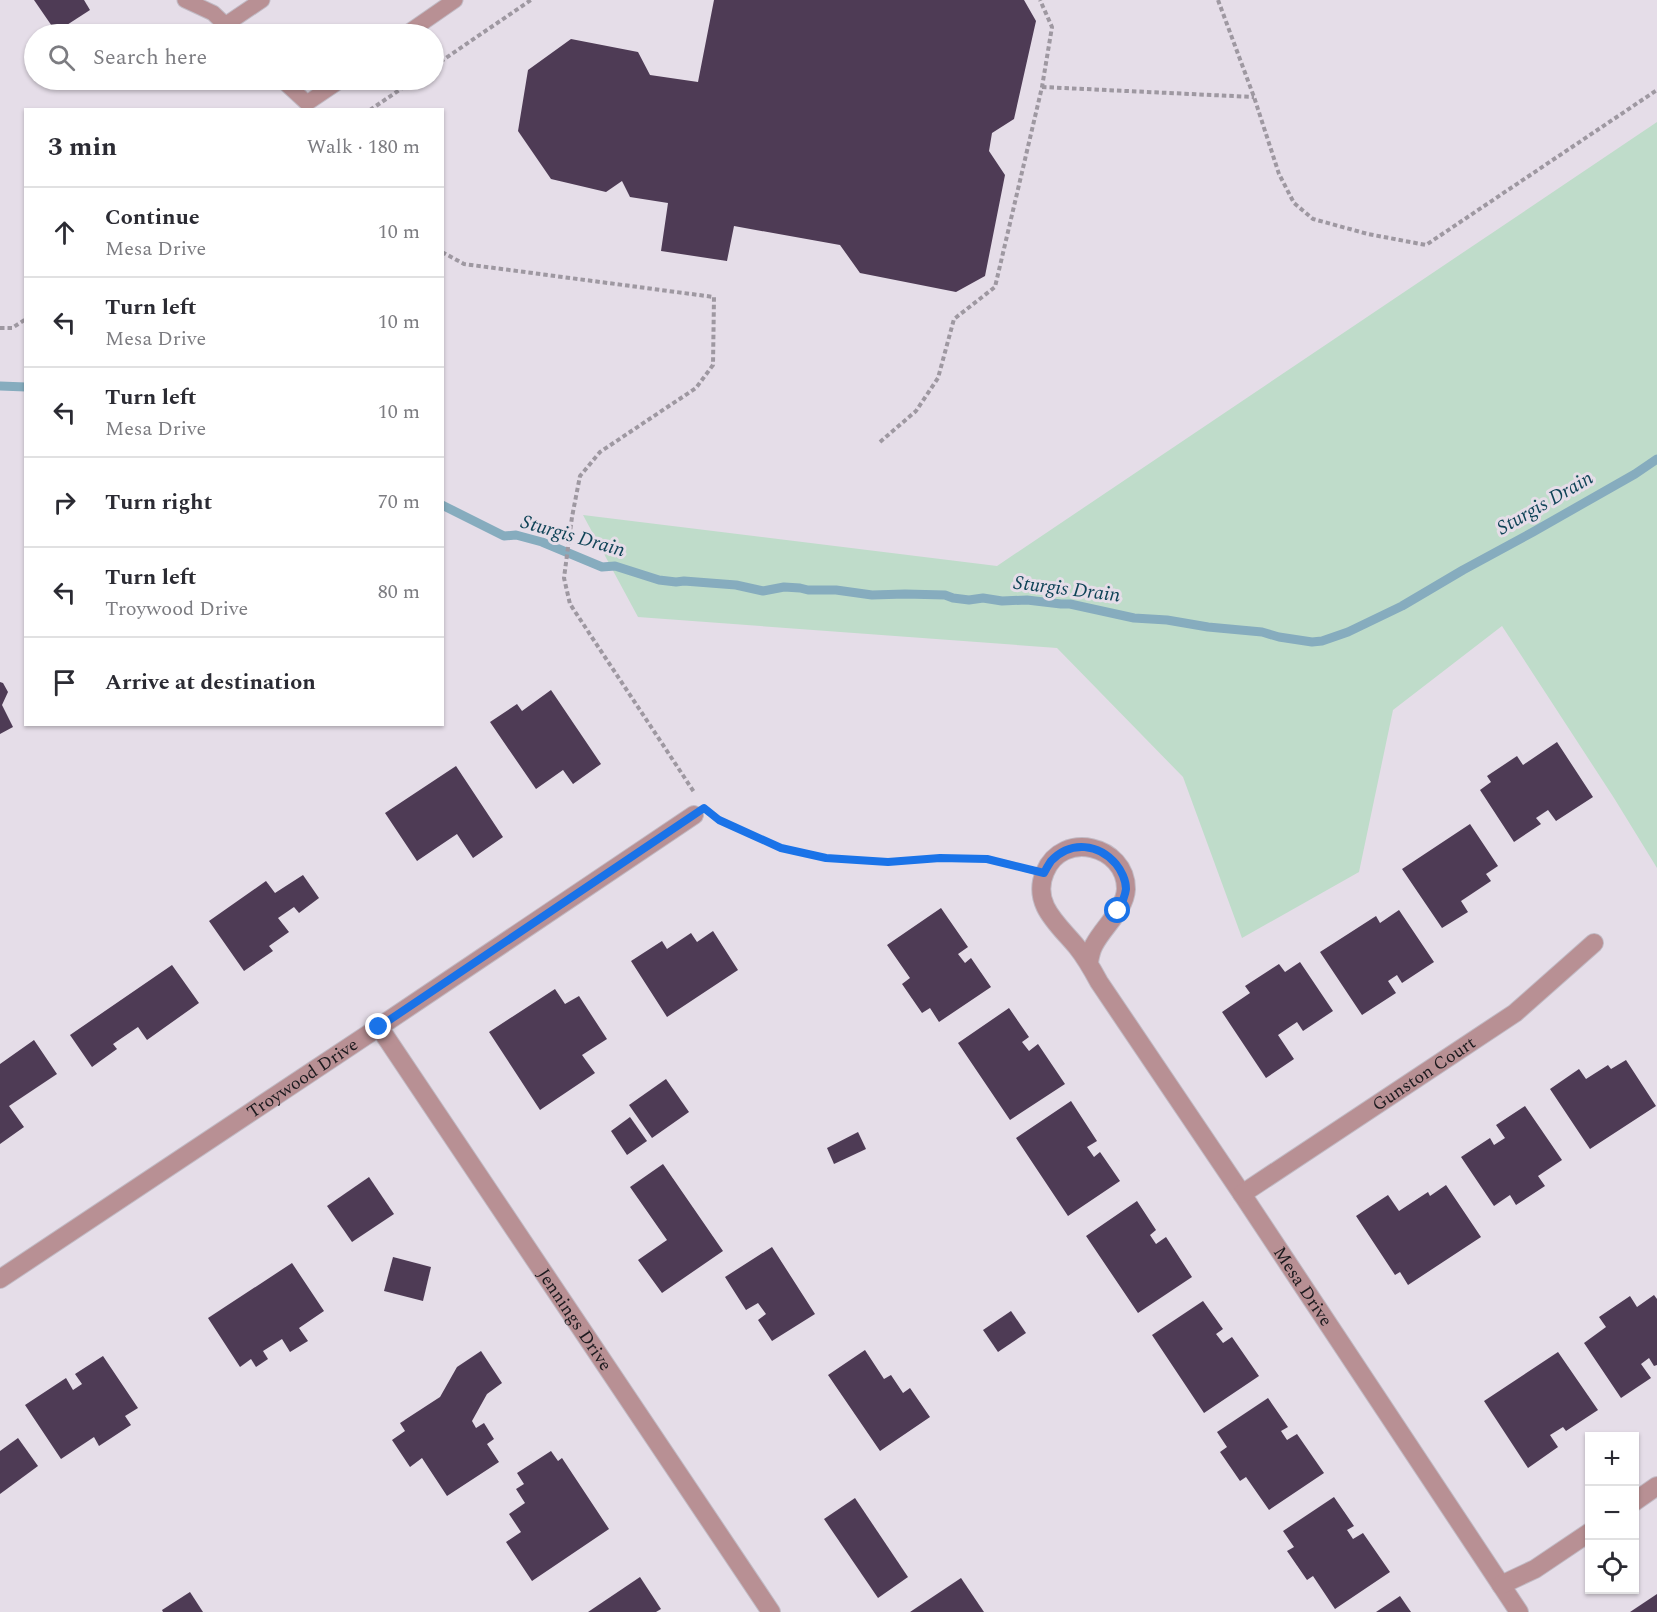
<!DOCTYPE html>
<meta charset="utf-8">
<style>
body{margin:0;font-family:Spectral,serif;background:#f2f2f3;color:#2b2b33}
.controls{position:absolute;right:18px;bottom:18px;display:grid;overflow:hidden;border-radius:0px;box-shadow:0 2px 4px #0004}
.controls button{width:54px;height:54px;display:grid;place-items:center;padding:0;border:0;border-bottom:2px solid #e1e1e2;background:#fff;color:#2b2b33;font:30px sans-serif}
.stop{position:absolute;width:18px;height:18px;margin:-14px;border:4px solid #1a73e8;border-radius:50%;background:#fff}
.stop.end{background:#1a73e8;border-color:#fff;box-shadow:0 2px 6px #0008}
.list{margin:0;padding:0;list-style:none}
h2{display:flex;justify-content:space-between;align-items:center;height:78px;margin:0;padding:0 24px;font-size:26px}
h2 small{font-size:20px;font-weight:400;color:#7c7c81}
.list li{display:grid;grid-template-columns:39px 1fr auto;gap:18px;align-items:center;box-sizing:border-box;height:90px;padding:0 24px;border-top:2px solid #e1e1e2}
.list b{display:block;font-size:22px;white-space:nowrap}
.list p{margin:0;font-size:20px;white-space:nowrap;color:#7c7c81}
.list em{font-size:20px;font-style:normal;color:#7c7c81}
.icon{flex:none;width:33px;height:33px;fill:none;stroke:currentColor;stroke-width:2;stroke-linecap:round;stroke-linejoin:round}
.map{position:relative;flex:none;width:1657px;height:1612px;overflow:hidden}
.search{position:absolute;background:#fff;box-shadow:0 2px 4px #0004;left:24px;top:24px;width:420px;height:66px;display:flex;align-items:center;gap:15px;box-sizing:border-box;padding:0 21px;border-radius:33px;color:#7c7c81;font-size:22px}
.panel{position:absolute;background:#fff;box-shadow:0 2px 4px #0004;left:24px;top:108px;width:420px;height:618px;border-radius:0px}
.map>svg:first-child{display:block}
.green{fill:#bfdcca}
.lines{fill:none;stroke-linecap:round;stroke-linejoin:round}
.stream{stroke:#86acbe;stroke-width:9}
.building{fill:#4e3b55}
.lane-casing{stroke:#c1bac4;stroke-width:17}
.street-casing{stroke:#c1bac4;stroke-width:20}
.path{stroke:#9e98a1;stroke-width:4;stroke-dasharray:4.5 3;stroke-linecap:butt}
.lane{stroke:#b89094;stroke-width:15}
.street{stroke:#b89094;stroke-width:18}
.route{stroke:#1a73e8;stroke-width:8}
.labels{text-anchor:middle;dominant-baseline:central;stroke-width:6;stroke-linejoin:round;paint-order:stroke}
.street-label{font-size:18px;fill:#1c1a1e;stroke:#e5dde8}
.water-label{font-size:20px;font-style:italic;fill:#0f4357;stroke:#e5dde8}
</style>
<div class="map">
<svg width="1657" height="1612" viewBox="0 0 1657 1612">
<rect width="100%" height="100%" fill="#e5dde8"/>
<path class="green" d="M 1657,122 L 1657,868 L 1614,798 L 1502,626 L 1393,710 L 1359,872 L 1242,938 L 1183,777 L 1057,648 L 638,617 L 583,515 L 997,566 Z"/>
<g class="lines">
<g class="stream">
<path d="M 0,386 L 26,387"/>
<path d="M 442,505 L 504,536 L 516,535 L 542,542 L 602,567 L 615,566 L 659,580 L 676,582 L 684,581 L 736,585 L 763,591 L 784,587 L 800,588 L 808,590 L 836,590 L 872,595 L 905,594 L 945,595 L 953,598 L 969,600 L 983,598 L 1002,601 L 1027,600 L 1061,604 L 1070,604 L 1134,618 L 1167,620 L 1208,627 L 1262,632 L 1279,637 L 1312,642 L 1322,641 L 1348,632 L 1402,606 L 1463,570 L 1533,532 L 1635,474 L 1657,459"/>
</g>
</g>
<g class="building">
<path d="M 34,0 L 84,0 L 90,10 L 56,32 Z"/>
<path d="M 714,0 L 1024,0 L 1036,21 L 1014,119 L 992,133 L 989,151 L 1005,175 L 985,276 L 956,292 L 860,273 L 840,245 L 734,226 L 727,261 L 661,251 L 668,203 L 630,197 L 622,181 L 606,192 L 551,179 L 518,131 L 528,70 L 571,39 L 638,52 L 650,75 L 698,82 Z"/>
<path d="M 0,682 L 3,683 L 8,692 L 2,705 L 13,727 L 0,734 Z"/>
<path d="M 551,690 L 601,764 L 573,784 L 563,770 L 536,789 L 490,722 L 517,704 L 522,711 Z"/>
<path d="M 1557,742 L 1593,797 L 1556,821 L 1548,810 L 1536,818 L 1541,824 L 1514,842 L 1480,790 L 1491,782 L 1487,776 L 1517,756 L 1523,765 Z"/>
<path d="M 456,766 L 503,837 L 473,858 L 457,834 L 417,861 L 385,813 Z"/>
<path d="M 1470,824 L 1498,866 L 1486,874 L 1491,881 L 1461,901 L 1468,912 L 1442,928 L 1402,869 Z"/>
<path d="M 303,875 L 319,898 L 299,913 L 294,907 L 278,918 L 289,932 L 269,946 L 273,951 L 244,971 L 209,921 L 266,881 L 275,893 Z"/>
<path d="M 941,908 L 968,947 L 958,954 L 965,963 L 971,958 L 991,987 L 939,1022 L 930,1008 L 922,1013 L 902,984 L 910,978 L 887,945 Z"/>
<path d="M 1399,910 L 1434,962 L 1402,983 L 1397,975 L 1388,981 L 1396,993 L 1362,1015 L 1320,952 L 1376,916 L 1380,923 Z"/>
<path d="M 713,931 L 738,970 L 667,1017 L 631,961 L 662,941 L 667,949 L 691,933 L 697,942 Z"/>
<path d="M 1300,962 L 1333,1011 L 1303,1031 L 1297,1022 L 1278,1035 L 1294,1059 L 1266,1078 L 1222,1012 L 1250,993 L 1245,986 L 1279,964 L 1285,972 Z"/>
<path d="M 172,965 L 199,1003 L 147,1040 L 138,1027 L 113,1044 L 117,1049 L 92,1067 L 70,1035 Z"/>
<path d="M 555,989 L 565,1004 L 579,996 L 607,1039 L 582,1055 L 595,1073 L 540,1110 L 489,1032 Z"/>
<path d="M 1009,1008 L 1029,1037 L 1022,1042 L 1029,1051 L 1038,1044 L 1065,1084 L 1010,1120 L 958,1043 Z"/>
<path d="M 34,1040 L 57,1074 L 9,1106 L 24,1127 L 0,1144 L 0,1064 Z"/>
<path d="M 1626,1060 L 1656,1106 L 1590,1149 L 1550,1089 L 1579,1069 L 1586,1079 L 1608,1065 L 1611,1069 Z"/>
<path d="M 666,1079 L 689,1112 L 652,1138 L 629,1105 Z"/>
<path d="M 1071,1101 L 1097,1141 L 1087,1147 L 1094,1157 L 1100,1152 L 1120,1181 L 1068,1216 L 1016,1138 Z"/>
<path d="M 1525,1106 L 1562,1160 L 1538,1176 L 1545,1186 L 1516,1205 L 1510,1195 L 1494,1206 L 1461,1157 L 1490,1138 L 1494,1145 L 1505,1138 L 1496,1125 Z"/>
<path d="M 630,1117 L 647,1141 L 627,1155 L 611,1131 Z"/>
<path d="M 858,1132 L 866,1149 L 834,1164 L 827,1148 Z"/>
<path d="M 663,1164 L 723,1251 L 662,1293 L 638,1260 L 667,1240 L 630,1187 Z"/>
<path d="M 369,1177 L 394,1214 L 352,1242 L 327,1206 Z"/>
<path d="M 1446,1185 L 1481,1237 L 1408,1285 L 1400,1272 L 1395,1275 L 1356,1216 L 1388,1195 L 1399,1211 L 1428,1192 L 1430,1196 Z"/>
<path d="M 1137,1201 L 1156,1230 L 1150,1235 L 1156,1244 L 1166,1237 L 1192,1277 L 1138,1313 L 1086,1236 Z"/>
<path d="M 772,1247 L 815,1314 L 772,1341 L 758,1320 L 766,1314 L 758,1303 L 746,1310 L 725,1277 Z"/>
<path d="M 393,1257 L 431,1267 L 423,1301 L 384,1291 Z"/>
<path d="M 292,1263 L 324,1311 L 299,1328 L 308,1341 L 290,1352 L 282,1339 L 263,1351 L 268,1359 L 256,1367 L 251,1359 L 240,1367 L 208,1318 Z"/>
<path d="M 1654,1295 L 1657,1299 L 1657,1365 L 1654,1366 L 1649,1358 L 1641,1364 L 1651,1378 L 1621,1398 L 1584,1343 L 1606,1327 L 1599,1317 L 1630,1296 L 1637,1307 Z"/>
<path d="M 1203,1301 L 1223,1329 L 1216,1334 L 1223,1343 L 1232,1337 L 1259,1376 L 1204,1413 L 1152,1335 Z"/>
<path d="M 1011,1311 L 1026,1333 L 998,1352 L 983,1330 Z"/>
<path d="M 865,1350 L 884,1379 L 891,1375 L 903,1393 L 910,1388 L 930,1417 L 880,1451 L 828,1375 Z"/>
<path d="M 481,1351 L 502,1383 L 487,1394 L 472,1421 L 476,1428 L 484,1423 L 494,1439 L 487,1444 L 499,1462 L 447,1496 L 422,1458 L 410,1467 L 392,1440 L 405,1431 L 400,1423 L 440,1397 L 457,1367 Z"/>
<path d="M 1558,1352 L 1598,1410 L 1566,1431 L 1563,1427 L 1550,1435 L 1558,1447 L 1528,1468 L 1484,1401 Z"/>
<path d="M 103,1356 L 138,1408 L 125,1416 L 131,1425 L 99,1446 L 94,1437 L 61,1459 L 25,1405 L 66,1378 L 73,1390 L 82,1384 L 75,1374 Z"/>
<path d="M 1268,1398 L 1288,1427 L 1281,1431 L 1287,1440 L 1297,1434 L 1324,1473 L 1269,1510 L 1246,1477 L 1240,1481 L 1220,1452 L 1227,1447 L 1217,1432 Z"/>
<path d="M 18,1438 L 38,1466 L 0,1494 L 0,1451 Z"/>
<path d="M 551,1451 L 558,1461 L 562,1458 L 609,1529 L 532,1581 L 506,1542 L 521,1532 L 509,1514 L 525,1503 L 516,1489 L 524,1484 L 517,1473 Z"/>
<path d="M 1334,1497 L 1354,1526 L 1347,1530 L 1353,1539 L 1363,1533 L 1390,1572 L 1335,1609 L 1313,1576 L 1307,1580 L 1287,1551 L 1294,1547 L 1283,1531 Z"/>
<path d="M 855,1498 L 908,1577 L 878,1598 L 824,1519 Z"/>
<path d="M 640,1577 L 661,1609 L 656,1612 L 588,1612 Z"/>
<path d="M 961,1578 L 984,1612 L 910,1612 Z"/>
<path d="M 190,1592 L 203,1612 L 163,1612 L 162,1610 Z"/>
<path d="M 1657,1594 L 1657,1612 L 1630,1612 Z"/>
<path d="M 1400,1596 L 1411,1612 L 1376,1612 Z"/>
</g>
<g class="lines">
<defs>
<g id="lane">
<path d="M 185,0 L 213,13 L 235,34"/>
<path d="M 225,25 L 262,0"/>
<path d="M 406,34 L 455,0"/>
<path d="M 282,80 L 307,103 L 341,80"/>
</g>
<g id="street">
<path id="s1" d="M 1089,962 C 1090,956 1091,950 1094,945 C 1103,927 1125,910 1126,889 C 1126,845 1062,830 1045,872 C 1031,904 1059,925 1077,947 C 1086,958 1092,969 1099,982 L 1242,1194 L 1519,1612"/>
<path id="s2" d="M 379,1027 L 771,1612"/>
<path id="s3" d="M 1242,1194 L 1515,1013 L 1594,943"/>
<path id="s4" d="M 0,1279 L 379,1027 L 694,815"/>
<path d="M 1634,1502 L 1657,1486"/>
<path d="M 1501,1585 L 1535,1569 L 1590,1532"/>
</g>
</defs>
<use href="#lane" class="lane-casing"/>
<use href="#street" class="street-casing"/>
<g class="path">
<path d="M 1218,0 L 1254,97 L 1279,174 L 1294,203 L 1313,219 L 1368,234 L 1426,245 L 1657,90"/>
<path d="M 434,66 L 531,0"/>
<path d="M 1042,87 L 1254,97"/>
<path d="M 370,110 L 414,80"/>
<path d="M 442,252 L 464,264 L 714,297 L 713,365 L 696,388 L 600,452 L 580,476 L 572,517 L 564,578 L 570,604 L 694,792"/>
<path d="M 0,328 L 12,328 L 26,319"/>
<path d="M 880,442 L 916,411 L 938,378 L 954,319 L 995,287 L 1042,87 L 1052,27 L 1040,0"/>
<path d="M 719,820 L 781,848 L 826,858 L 888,863 L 940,858 L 987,859 L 1021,867"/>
</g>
<use href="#lane" class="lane"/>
<use href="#street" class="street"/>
</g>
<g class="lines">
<path class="route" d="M 379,1027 L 704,808 L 719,820 L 781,848 L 826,858 L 888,862 L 940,858 L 987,859 L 1044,873 C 1046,869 1049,864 1051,861 C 1071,840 1099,844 1116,864 C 1121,870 1126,880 1126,889 C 1125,897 1121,905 1118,911"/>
</g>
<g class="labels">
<g class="street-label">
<text stroke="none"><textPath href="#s3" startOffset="218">Gunston Court</textPath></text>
<text stroke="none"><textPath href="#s4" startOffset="363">Troywood Drive</textPath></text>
<text stroke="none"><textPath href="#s1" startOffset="693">Mesa Drive</textPath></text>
<text stroke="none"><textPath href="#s2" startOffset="352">Jennings Drive</textPath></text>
</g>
<g class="water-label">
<text transform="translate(1545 503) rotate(-30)">Sturgis Drain</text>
<text transform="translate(573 536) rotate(16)">Sturgis Drain</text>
<text transform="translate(1067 589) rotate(7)">Sturgis Drain</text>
</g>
</g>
</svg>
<div class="controls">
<button>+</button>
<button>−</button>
<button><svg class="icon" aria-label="locate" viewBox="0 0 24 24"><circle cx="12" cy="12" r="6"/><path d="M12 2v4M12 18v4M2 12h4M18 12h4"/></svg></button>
</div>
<div class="stop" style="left:1118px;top:911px"></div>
<div class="stop end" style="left:379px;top:1027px"></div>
<div class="search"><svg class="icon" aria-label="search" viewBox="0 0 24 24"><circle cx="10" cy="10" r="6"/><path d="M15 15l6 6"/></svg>Search here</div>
<section class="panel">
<h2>3 min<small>Walk · 180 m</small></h2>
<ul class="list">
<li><svg class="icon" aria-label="ahead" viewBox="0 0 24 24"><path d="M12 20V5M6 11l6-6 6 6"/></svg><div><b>Continue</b><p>Mesa Drive</p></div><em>10 m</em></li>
<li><svg class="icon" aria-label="left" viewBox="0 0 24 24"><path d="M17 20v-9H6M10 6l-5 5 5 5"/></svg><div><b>Turn left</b><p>Mesa Drive</p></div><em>10 m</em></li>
<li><svg class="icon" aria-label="left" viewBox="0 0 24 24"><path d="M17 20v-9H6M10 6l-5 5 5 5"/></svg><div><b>Turn left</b><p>Mesa Drive</p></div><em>10 m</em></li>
<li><svg class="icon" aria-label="right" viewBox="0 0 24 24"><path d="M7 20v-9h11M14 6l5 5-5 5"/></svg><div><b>Turn right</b></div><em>70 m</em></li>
<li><svg class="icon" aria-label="left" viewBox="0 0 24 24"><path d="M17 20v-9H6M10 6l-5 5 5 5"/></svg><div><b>Turn left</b><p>Troywood Drive</p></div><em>80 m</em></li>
<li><svg class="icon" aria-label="arrive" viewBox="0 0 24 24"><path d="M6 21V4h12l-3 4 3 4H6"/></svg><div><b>Arrive at destination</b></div></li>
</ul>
</section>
</div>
